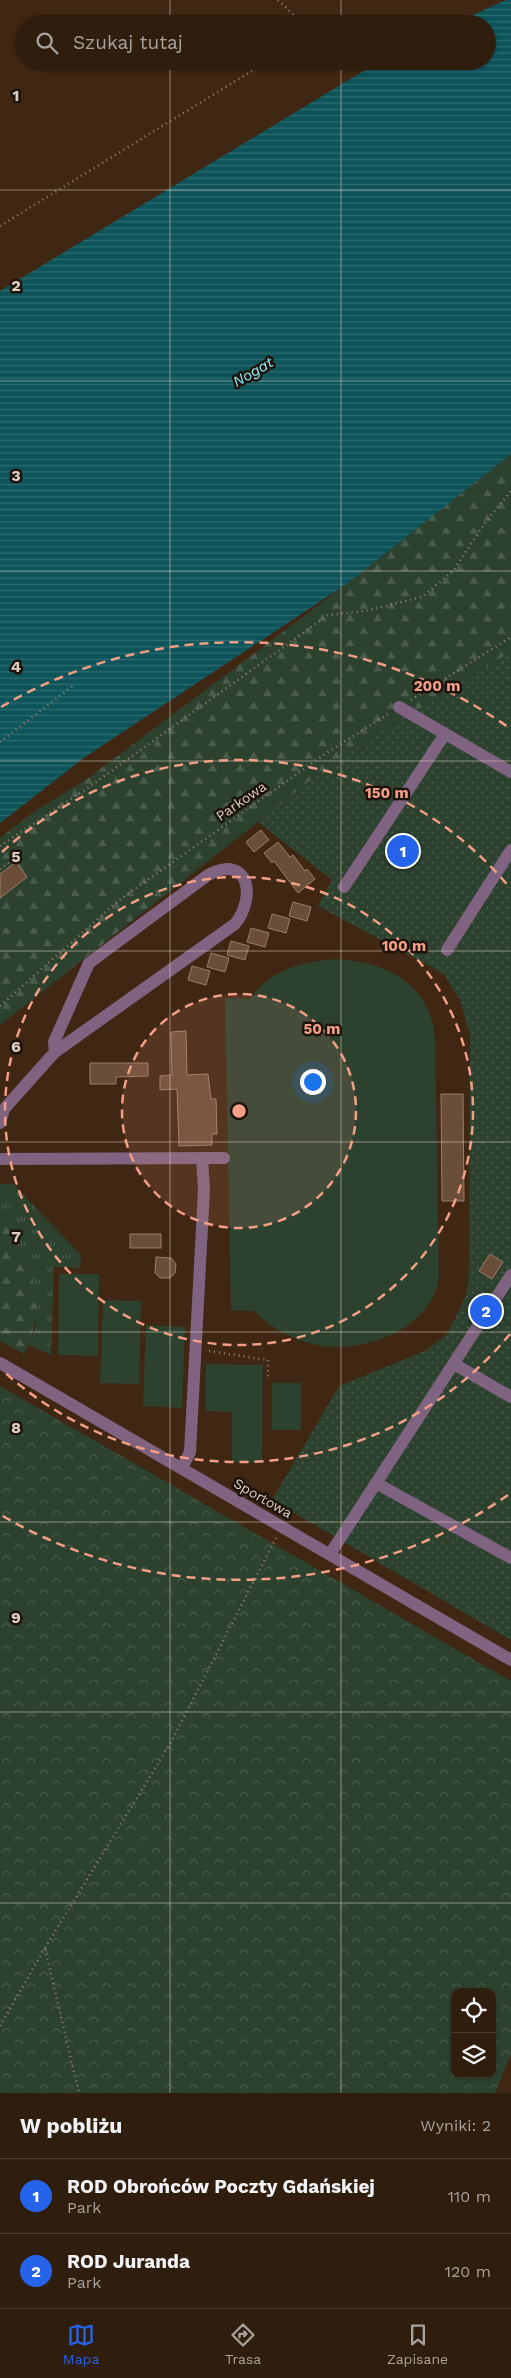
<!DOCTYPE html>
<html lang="pl">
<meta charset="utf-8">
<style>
body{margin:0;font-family:"Work Sans",sans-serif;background:#3b2a1c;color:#f1f3f6}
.controls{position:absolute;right:15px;bottom:15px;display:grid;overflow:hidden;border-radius:10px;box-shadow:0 1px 4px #0004}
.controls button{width:45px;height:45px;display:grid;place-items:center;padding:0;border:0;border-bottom:1px solid #4a3b2e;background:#2f1d0e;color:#f1f3f6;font:25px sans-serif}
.you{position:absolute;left:312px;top:1081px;width:18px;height:18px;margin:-12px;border:4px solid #fff;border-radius:50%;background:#1a73e8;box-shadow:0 0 0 8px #1a73e833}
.badge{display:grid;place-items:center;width:32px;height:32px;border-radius:50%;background:#2563eb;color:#fff;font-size:16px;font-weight:700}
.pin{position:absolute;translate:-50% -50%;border:2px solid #fff;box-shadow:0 1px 5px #0006}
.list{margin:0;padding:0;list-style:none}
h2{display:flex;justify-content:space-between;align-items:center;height:65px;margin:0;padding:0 20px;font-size:21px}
h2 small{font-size:16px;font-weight:400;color:#a7a29e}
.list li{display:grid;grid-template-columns:32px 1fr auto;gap:15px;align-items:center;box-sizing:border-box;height:75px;padding:0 20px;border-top:1px solid #4a3b2e}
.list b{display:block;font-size:19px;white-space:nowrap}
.list p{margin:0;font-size:16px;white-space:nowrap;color:#a7a29e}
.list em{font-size:16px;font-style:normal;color:#a7a29e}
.icon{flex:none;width:28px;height:28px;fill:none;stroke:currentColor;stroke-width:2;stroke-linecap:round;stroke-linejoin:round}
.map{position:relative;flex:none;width:511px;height:2093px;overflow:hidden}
.search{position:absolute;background:#2f1d0e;box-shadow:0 1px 4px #0004;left:15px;right:15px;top:15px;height:55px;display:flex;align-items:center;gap:12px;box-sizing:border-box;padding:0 18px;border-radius:28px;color:#a7a29e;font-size:19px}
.sheet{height:215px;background:#2f1d0e}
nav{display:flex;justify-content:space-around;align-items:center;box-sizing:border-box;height:70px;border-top:1px solid #4a3b2e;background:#2f1d0e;font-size:14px;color:#a7a29e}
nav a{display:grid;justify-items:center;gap:2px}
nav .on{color:#2563eb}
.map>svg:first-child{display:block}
.grass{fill:url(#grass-tufts)}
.forest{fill:url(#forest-firs)}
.park{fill:url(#park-crowns);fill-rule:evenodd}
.garden{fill:url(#garden-dots)}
.pitch{fill:#2d412f}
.water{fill:url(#water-rules)}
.building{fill:#6a4e3a;stroke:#9c7e69}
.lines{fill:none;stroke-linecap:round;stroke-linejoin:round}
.path{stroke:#958272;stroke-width:2.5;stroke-dasharray:1 4;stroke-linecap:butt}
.minor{stroke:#7f6381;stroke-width:12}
.grid{fill:none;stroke:#dfcfc3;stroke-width:1;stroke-opacity:0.55}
.ring{fill:none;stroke:#f39f85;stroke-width:2.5;stroke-dasharray:9 6}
.labels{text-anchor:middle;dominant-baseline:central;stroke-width:5;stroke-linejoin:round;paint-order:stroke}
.street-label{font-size:14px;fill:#dfcfc3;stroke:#1e130b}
.water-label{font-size:15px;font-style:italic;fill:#8cf0fa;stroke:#1e130b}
.grid-label{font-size:16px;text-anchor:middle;font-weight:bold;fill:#dfcfc3;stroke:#1e130b;stroke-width:5;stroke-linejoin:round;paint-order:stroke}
.centre{fill:#f39f85;stroke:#1e130b;stroke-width:2.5}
.ring-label{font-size:15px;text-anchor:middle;font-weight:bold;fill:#f39f85;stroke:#1e130b;stroke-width:5;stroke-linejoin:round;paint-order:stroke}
</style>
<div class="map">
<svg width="511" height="2093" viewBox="0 0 511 2093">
<defs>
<pattern id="grass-tufts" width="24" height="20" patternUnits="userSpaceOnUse" patternTransform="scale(1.25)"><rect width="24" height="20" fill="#2d412f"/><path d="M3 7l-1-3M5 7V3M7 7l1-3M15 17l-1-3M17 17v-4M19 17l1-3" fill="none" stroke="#4b5b4c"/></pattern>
<pattern id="forest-firs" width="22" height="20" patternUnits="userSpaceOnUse" patternTransform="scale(1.25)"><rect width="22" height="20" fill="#2d412f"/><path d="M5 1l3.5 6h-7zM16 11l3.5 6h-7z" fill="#4b5b4c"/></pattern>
<pattern id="park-crowns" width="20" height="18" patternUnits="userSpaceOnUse" patternTransform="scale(1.25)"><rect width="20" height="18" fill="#2d412f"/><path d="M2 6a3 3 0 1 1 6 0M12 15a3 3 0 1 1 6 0" fill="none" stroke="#4b5b4c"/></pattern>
<pattern id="garden-dots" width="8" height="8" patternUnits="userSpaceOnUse" patternTransform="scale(1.25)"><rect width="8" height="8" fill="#2d412f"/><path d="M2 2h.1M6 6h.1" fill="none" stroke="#4b5b4c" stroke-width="1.8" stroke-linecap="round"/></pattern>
<pattern id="water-rules" width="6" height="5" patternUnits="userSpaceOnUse" patternTransform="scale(1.25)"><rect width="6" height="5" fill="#0d545a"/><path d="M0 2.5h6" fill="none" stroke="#306c70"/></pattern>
</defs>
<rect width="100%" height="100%" fill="#3f2713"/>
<path class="grass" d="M 0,1184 L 13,1184 L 81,1255 L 80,1268 L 54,1267 L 51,1355 L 29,1345 L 36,1324 L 33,1277 L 18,1262 L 16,1242 L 0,1215 Z"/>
<g class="forest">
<path d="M 511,453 L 511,652 L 334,762 L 0,1025 L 0,838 L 35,811 L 87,779 L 348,583 Z"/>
<path d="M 0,1215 L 16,1242 L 18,1262 L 33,1277 L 37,1314 L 29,1345 L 24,1354 L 0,1341 Z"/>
</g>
<path class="park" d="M 0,1386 L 511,1681 L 511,2054 L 495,2093 L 0,2093 ZM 455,1992 L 492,1992 L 492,2074 L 455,2074 Z"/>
<path class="garden" d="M 511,651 L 511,1640 L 272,1500 L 339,1386 L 427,1350 L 447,1334 L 463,1303 L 468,1286 L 469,1265 L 470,1034 L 460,1000 L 444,974 L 318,906 L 332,880 L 258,822 L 334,762 Z"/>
<g class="pitch">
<path d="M 336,959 C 388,962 431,984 435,1040 L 439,1279 C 430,1332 356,1357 309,1343 C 287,1337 271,1327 254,1311 L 231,1310 L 225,998 L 250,999 C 270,969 302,962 336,959 Z"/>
<path d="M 59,1274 L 99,1274 L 98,1356 L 58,1355 Z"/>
<path d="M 103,1300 L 141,1301 L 139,1384 L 100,1383 Z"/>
<path d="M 146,1325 L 185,1327 L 182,1408 L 143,1406 Z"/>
<path d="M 206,1364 L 263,1365 L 262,1463 L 232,1462 L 232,1412 L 206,1411 Z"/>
<rect x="272" y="1383" width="29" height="47"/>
</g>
<path class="water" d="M 506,0 L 511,0 L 511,454 L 348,583 L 85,757 L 0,823 L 0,291 L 380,61 L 487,61 L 487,24 L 453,24 Z"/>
<g class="building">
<path d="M 261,830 L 269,840 L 254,852 L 246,842 Z"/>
<path d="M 278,842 L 290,857 L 293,855 L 305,871 L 307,869 L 315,879 L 298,893 L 274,861 L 272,863 L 264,853 Z"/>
<path d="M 16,862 L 27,877 L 0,898 L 0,874 Z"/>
<path d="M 293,902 L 311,907 L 307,921 L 289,916 Z"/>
<path d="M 272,914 L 290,919 L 286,933 L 268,928 Z"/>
<path d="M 251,928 L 269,933 L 265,947 L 247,942 Z"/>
<path d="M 231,941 L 249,946 L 245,960 L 227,955 Z"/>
<path d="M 211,953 L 229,958 L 225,972 L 207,967 Z"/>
<path d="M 192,966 L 210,971 L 206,985 L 188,980 Z"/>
<path d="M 186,1031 L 187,1075 L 208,1074 L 211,1099 L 216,1099 L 217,1134 L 212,1134 L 212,1145 L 179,1146 L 177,1089 L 160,1090 L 160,1076 L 172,1075 L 171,1032 Z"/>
<path d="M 90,1063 L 148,1063 L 148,1076 L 116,1077 L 116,1084 L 90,1084 Z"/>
<path d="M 441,1094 L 463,1094 L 464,1201 L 442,1201 Z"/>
<rect x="130" y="1234" width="31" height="14"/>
<path d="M 490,1254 L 503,1262 L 492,1279 L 479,1271 Z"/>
<path d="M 156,1257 L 171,1258 L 176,1264 L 175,1273 L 170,1278 L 160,1278 L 155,1273 Z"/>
</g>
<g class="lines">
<g class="path">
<path d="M 278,0 L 303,24"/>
<path d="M 0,226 L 268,61"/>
<path d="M 411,700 L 511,637"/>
<path d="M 0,742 L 74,685"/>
<path d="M 0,846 L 92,785 L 328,615 L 365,611 L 422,597 L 453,571 L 487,520 L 511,491"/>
<path d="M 0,869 L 8,863 L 11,866"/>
<path d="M 0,1006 L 118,901 L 325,754 L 388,714"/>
<path d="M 209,1351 L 268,1360 L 268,1380"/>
<path d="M 45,1949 L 79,2093"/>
<path d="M 0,2026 L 45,1948 L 170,1744 L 276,1538"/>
</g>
<g class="minor">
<path d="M 399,707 L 511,772"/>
<path d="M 344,887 L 445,734"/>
<path d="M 447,950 L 511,850"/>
<path d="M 0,1123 L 4,1109 L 55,1052 L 235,924 C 256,898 250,853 208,875 L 89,963 L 54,1042 L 55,1052"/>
<path d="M 0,1159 L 224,1158"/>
<path d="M 0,1363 L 511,1660"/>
<path d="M 454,1364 L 511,1397"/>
<path d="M 182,1468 L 190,1452 L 204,1190 L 202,1158"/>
<path d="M 376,1483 L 511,1558"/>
<path d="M 330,1554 L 511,1275"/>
</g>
</g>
<path class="grid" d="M 170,0 L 170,24M 341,0 L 341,24M 170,61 L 170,2093M 341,61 L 341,2093M 0,190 L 511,190M 0,381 L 511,381M 0,571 L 511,571M 0,761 L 511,761M 0,951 L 511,951M 0,1142 L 511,1142M 0,1332 L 511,1332M 0,1522 L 511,1522M 0,1712 L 511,1712M 0,1903 L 511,1903"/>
<circle cx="239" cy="1111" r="117" fill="#f39f85" fill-opacity=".12"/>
<g class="ring">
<circle cx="239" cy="1111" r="117"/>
<circle cx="239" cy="1111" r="234"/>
<path d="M510 1334A351 351 0 0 1 2 1370M2 852A351 351 0 0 1 510 888"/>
<path d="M508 1495A469 469 0 0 1 1 1515M1 707A469 469 0 0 1 508 727"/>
</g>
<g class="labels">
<g class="street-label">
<text transform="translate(241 801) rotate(-35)">Parkowa</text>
<text transform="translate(263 1498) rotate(30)">Sportowa</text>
</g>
<g class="water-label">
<text transform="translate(253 372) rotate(-30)">Nogat</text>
</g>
</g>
<g class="grid-label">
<text x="16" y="101">1</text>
<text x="16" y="291">2</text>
<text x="16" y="481">3</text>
<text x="16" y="672">4</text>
<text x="16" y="862">5</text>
<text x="16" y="1052">6</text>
<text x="16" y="1242">7</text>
<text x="16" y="1433">8</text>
<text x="16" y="1623">9</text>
</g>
<circle cx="239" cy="1111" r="8" class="centre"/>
<g class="ring-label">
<text x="437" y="691">200 m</text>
<text x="387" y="798">150 m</text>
<text x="404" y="951">100 m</text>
<text x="322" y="1034">50 m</text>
</g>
</svg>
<div class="controls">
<button><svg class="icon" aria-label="locate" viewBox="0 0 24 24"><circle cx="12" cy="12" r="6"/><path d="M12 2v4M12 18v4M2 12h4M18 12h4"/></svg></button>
<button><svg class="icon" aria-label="layers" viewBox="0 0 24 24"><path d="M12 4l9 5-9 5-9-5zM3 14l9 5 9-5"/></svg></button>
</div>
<div class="you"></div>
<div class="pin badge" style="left:403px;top:851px">1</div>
<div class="pin badge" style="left:486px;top:1311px">2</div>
<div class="search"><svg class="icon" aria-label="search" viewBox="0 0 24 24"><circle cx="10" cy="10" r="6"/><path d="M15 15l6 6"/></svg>Szukaj tutaj</div>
</div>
<section class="sheet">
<h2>W pobliżu<small>Wyniki: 2</small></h2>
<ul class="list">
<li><span class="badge">1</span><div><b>ROD Obrońców Poczty Gdańskiej</b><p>Park</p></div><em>110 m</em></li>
<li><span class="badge">2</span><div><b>ROD Juranda</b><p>Park</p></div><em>120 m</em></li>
</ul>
</section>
<nav>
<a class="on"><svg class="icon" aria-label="map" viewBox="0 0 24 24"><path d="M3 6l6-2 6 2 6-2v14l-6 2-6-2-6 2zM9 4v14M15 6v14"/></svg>Mapa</a>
<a><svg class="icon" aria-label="directions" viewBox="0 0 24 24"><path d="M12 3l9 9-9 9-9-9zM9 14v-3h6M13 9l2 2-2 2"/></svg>Trasa</a>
<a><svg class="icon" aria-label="saved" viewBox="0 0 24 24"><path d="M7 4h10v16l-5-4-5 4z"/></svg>Zapisane</a>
</nav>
